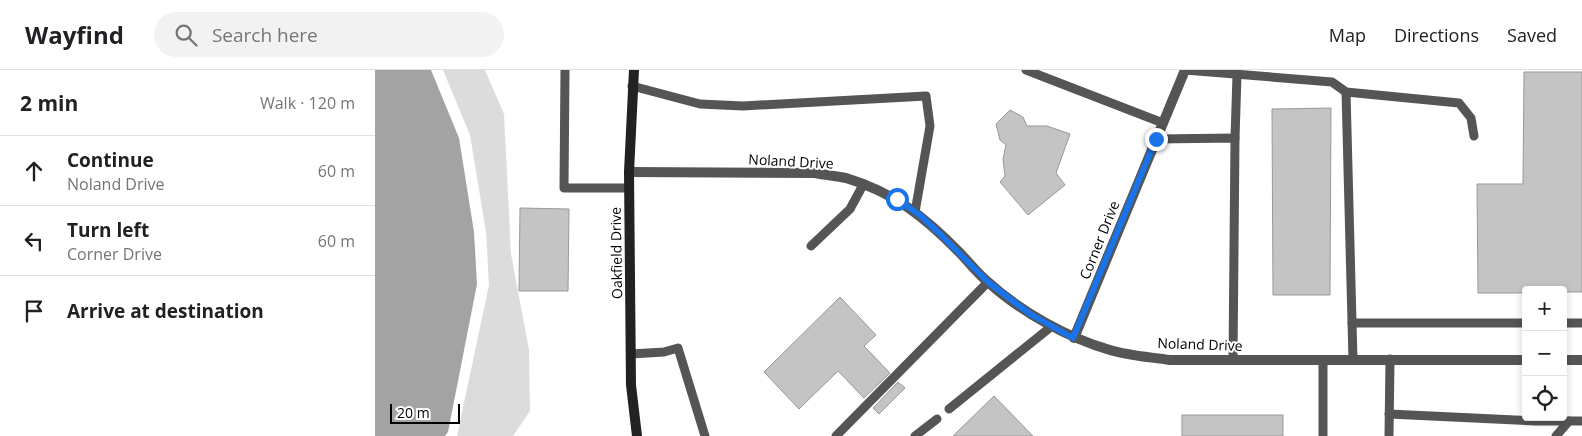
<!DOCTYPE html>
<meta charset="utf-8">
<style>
body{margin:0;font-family:"Open Sans",sans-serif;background:#f2f2f2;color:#202124}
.controls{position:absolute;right:15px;bottom:15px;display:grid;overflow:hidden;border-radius:5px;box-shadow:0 2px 8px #0003}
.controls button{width:45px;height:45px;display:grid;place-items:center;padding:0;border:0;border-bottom:1px solid #e0e0e0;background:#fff;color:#202124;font:25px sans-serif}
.scale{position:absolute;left:15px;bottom:12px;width:70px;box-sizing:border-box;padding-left:5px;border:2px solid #000;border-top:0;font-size:14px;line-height:18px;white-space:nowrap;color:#000;-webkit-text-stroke:4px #fff;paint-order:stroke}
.stop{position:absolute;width:15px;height:15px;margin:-11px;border:4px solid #1a73e8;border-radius:50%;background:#fff}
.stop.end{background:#1a73e8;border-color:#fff;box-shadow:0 1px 5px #0008}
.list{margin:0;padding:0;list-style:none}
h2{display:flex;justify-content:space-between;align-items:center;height:65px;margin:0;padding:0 20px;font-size:21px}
h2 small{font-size:16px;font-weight:400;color:#757577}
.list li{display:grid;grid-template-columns:32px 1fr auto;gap:15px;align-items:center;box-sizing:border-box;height:70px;padding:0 20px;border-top:1px solid #e0e0e0}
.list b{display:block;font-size:19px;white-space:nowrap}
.list p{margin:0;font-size:16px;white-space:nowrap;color:#757577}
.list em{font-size:16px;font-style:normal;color:#757577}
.icon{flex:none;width:28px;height:28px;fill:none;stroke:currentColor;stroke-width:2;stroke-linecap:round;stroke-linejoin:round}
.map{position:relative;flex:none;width:1207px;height:366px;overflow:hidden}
header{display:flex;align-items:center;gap:30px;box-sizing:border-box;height:70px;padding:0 25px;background:#fff;border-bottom:1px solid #e0e0e0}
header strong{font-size:24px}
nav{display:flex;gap:28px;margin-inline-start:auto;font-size:18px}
.search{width:350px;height:45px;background:#f2f2f2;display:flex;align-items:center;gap:12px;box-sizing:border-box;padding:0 18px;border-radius:28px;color:#757577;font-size:19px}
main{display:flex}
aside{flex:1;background:#fff}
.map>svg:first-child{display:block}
.green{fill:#dcdcdc}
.water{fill:#a3a3a3}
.building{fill:#c4c4c4;stroke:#999}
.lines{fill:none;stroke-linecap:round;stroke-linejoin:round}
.lane{stroke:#555;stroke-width:9}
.street{stroke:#555;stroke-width:10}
.secondary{stroke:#222;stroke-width:10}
.route{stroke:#1a73e8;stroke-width:6}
.labels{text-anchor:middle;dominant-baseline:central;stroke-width:4;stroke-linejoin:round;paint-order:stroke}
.street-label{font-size:14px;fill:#000;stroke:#fff}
</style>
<header>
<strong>Wayfind</strong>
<div class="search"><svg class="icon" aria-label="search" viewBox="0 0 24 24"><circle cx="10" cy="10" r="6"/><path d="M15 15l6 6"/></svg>Search here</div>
<nav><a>Map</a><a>Directions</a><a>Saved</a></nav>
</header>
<main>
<aside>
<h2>2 min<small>Walk · 120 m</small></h2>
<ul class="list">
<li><svg class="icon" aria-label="ahead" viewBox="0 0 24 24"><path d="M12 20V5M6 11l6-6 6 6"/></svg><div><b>Continue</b><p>Noland Drive</p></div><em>60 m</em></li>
<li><svg class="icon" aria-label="left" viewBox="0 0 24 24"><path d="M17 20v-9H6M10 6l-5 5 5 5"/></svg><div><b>Turn left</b><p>Corner Drive</p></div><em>60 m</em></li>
<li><svg class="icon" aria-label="arrive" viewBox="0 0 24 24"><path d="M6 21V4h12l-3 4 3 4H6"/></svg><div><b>Arrive at destination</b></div></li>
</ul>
</aside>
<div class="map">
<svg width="1207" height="366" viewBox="0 0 1207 366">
<rect width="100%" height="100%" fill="#fff"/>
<path class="green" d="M 68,0 L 110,0 L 129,44 L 136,184 L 154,280 L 155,341 L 138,366 L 82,366 L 114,215 L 111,162 L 95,65 Z"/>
<path class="water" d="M 0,0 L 56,0 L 84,68 L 99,162 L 102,214 L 73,362 L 70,366 L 0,366 Z"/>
<g class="building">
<path d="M 1149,2 L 1207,2 L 1207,222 L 1188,222 L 1188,220 L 1151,220 L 1151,223 L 1103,223 L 1102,114 L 1148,114 Z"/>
<path d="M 956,38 L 955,225 L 898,225 L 897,39 Z"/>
<path d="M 635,40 L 648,47 L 652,56 L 672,56 L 695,64 L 681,103 L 690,115 L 653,145 L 625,112 L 630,106 L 628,89 L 631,75 L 625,70 L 621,54 Z"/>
<path d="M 145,138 L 194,139 L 193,221 L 144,221 Z"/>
<path d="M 465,227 L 501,265 L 489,276 L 515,303 L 489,328 L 463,301 L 424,339 L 389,302 Z"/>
<path d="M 523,312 L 530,318 L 504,344 L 498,338 Z"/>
<path d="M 619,326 L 658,366 L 578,366 Z"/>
<rect x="807" y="345" width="101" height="21"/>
</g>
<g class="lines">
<g class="lane">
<path d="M 190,0 L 189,118 L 254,118"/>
<path d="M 651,0 L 788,53"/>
<path d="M 810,0 L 957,12 L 971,22 L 1084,33 L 1096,48 L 1099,66"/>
<path d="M 257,16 L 325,34 L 368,36 L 551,26 L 555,56 L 540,142"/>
<path d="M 971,22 L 978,290"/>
<path d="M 860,68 L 862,5"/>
<path d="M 781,69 L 860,68 L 858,290"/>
<path d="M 436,176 L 475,139 L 488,115"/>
<path d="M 977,253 L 1151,253"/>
<path d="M 1188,253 L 1207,253"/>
<path d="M 256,284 L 289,282 L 303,278 L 330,366"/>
<path d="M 948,290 L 948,366"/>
<path d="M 574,339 L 677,256"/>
<path d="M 1014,344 L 1161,351 L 1207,351"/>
<path d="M 461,366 L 613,212"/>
<path d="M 540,366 L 562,349"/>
<path d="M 1014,366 L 1015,289"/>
<path d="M 1181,366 L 1194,351"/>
</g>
<g class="street">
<path d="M 254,102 L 440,103 C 450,105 461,106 471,108 C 518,122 550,147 584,182 C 594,192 602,203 613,212 C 646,242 693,268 735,280 C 754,286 776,287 795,290 L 1151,290"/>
<path d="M 699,268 L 810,0"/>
<path d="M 1188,290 L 1207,290"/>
</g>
<path class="secondary" d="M 259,0 L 254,102 L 256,315 L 262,366"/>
</g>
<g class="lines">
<path class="route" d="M 522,129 L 546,146 L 565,164 L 613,212 L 655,244 L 698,268 L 781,69"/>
</g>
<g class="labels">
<g class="street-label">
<text transform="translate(416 91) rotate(3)">Noland Drive</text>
<text transform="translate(724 170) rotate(-68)">Corner Drive</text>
<text transform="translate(241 183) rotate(-91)">Oakfield Drive</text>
<text transform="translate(825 274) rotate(2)">Noland Drive</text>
</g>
</g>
</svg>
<div class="controls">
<button>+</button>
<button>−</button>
<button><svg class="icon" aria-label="locate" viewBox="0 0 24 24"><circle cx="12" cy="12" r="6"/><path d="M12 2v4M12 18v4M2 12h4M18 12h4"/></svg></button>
</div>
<div class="scale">20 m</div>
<div class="stop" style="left:522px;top:129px"></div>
<div class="stop end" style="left:781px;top:69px"></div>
</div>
</main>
